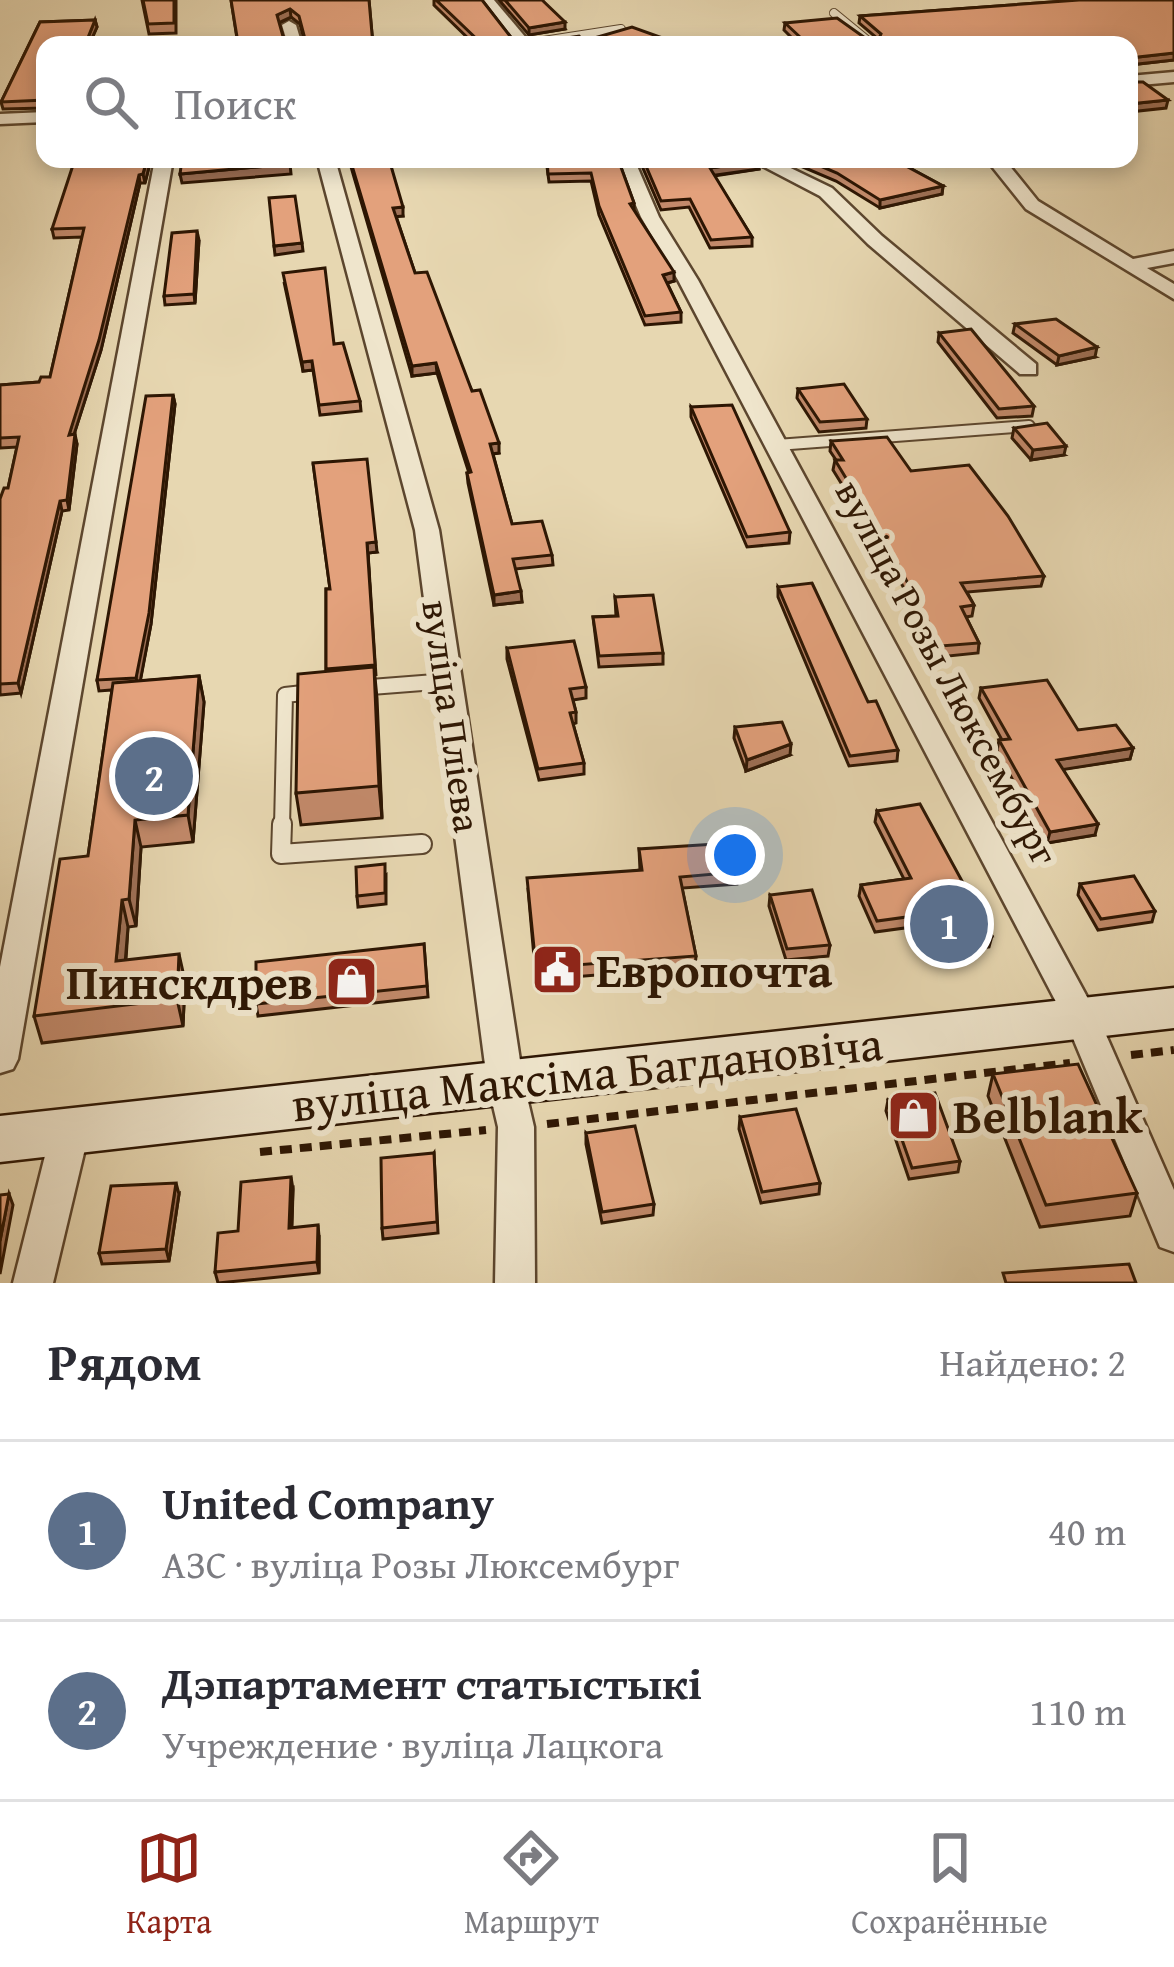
<!DOCTYPE html>
<html lang="ru">
<meta charset="utf-8">
<style>
body{margin:0;font-family:"Gentium Book Plus",serif;background:#f2f2f3;color:#2b2b33}
.you{position:absolute;left:735px;top:855px;width:42px;height:42px;margin:-30px;border:9px solid #fff;border-radius:50%;background:#1a73e8;box-shadow:0 0 0 18px #1a73e833}
.badge{display:grid;place-items:center;width:78px;height:78px;border-radius:50%;background:#8f2418;color:#fff;font-size:39px;font-weight:700}
.pin{position:absolute;translate:-50% -50%;border:6px solid #fff;box-shadow:0 3px 12px #0006}
.list{margin:0;padding:0;list-style:none}
h2{display:flex;justify-content:space-between;align-items:center;height:156px;margin:0;padding:0 48px;font-size:51px}
h2 small{font-size:39px;font-weight:400;color:#7c7c81}
.list li{display:grid;grid-template-columns:78px 1fr auto;gap:36px;align-items:center;box-sizing:border-box;height:180px;padding:0 48px;border-top:3px solid #e1e1e2}
.list b{display:block;font-size:45px;white-space:nowrap}
.list p{margin:0;font-size:39px;white-space:nowrap;color:#7c7c81}
.list em{font-size:39px;font-style:normal;color:#7c7c81}
.icon{flex:none;width:66px;height:66px;fill:none;stroke:currentColor;stroke-width:2;stroke-linecap:round;stroke-linejoin:round}
.map{position:relative;flex:none;width:1174px;height:1283px;overflow:hidden}
.search{position:absolute;background:#fff;box-shadow:0 6px 18px #0003;left:36px;right:36px;top:36px;height:132px;display:flex;align-items:center;gap:30px;box-sizing:border-box;padding:0 42px;border-radius:24px;color:#7c7c81;font-size:45px}
.sheet{height:516px;background:#fff}
nav{display:flex;justify-content:space-around;align-items:center;box-sizing:border-box;height:168px;border-top:3px solid #e1e1e2;background:#fff;font-size:33px;color:#7c7c81}
nav a{display:grid;justify-items:center;gap:6px}
nav .on{color:#8f2418}
.map>svg:first-child{display:block}
.lines{fill:none;stroke-linecap:round;stroke-linejoin:round}
.lane-far3-casing{stroke:#5c462e;stroke-width:10}
.lane-far2-casing{stroke:#5c462e;stroke-width:14}
.lane-far1-casing{stroke:#5c462e;stroke-width:18}
.lane-casing{stroke:#5c462e;stroke-width:22}
.street-casing{stroke:#5c462e;stroke-width:5}
.secondary-casing{stroke:#2d1603;stroke-width:5}
.path{stroke:#2d1603;stroke-width:8;stroke-dasharray:12 8;stroke-linecap:butt}
.lane-far3{stroke:#efe5cc;stroke-width:8}
.lane-far2{stroke:#efe5cc;stroke-width:10}
.lane-far1{stroke:#efe5cc;stroke-width:14}
.lane{stroke:#efe5cc;stroke-width:18}
.street{fill:#efe5cc;fill-rule:evenodd}
.secondary{fill:#efe5cc;fill-rule:evenodd}
.wall{fill:#c38a6b;stroke:#2d1603;stroke-width:3;fill-rule:evenodd}
.shaded-wall{fill:#9f7157;stroke:#2d1603;stroke-width:3}
.building{fill:#e3a17c;stroke:#2d1603;stroke-width:3;fill-rule:evenodd}
.labels{text-anchor:middle;dominant-baseline:central;stroke-width:12;stroke-linejoin:round;paint-order:stroke}
.street-label{font-size:39px;fill:#2d1603;stroke:#efe5cc}
.near-poi-label{font-size:48px;font-weight:bold;fill:#2d1603;stroke:#efe5cc;text-anchor:start}
.near-street-label{font-size:48px;fill:#2d1603;stroke:#efe5cc}
</style>
<div class="map">
<svg width="1174" height="1283" viewBox="0 0 1174 1283">
<rect width="100%" height="100%" fill="#e7d7b1"/>
<filter id="stains"><feTurbulence type="fractalNoise" baseFrequency=".00167" numOctaves="4"/><feColorMatrix values="0 0 0 0 .2 0 0 0 0 .09 0 0 0 0 .02 0 0 0 .5 -.17"/></filter>
<radialGradient id="worn" r=".72"><stop offset=".6" stop-color="#630" stop-opacity="0"/><stop offset="1" stop-color="#630" stop-opacity=".3"/></radialGradient>
<g class="lines">
<defs>
<g id="lane-far3">
<path d="M 834,13 L 873,45"/>
<path d="M 524,44 L 621,29"/>
</g>
<path id="lane-far2" d="M 777,445 L 1029,426"/>
<g id="lane-far1">
<path d="M 358,688 L 448,681"/>
<path d="M 282,827 L 285,695 L 312,692"/>
</g>
<path id="lane" d="M 282,824 L 281,854 L 422,844"/>
<g id="street">
<path d="M 480,0 L 494,0 L 532,45 L 517,45 Z"/>
<path d="M 289,21 L 296,25 L 302,45 L 288,45 L 282,25 Z"/>
<path d="M 1174,72 L 1174,82 L 1129,86 L 1129,76 Z"/>
<path d="M 45,112 L 45,122 L 0,124 L 0,114 Z"/>
<path d="M 155,159 L 173,159 L 18,1059 L 13,1069 L 0,1073 L 0,967 Z"/>
<path d="M 317,159 L 335,159 L 439,530 L 523,1080 L 534,1127 L 535,1283 L 495,1283 L 498,1127 L 487,1080 L 415,530 Z"/>
<path d="M 616,159 L 634,159 L 659,217 L 698,280 L 1099,1019 L 1174,1190 L 1174,1252 L 1160,1247 L 1065,1019 L 678,280 L 641,217 Z"/>
<path d="M 749,159 L 772,159 L 832,188 L 882,236 L 1036,364 L 1036,374 L 1020,374 L 868,244 L 820,196 Z"/>
<path d="M 986,159 L 1004,159 L 1038,201 L 1133,259 L 1174,251 L 1174,263 L 1147,268 L 1174,284 L 1174,299 L 1026,209 Z"/>
<path d="M 70,1116 L 83,1121 L 89,1132 L 53,1283 L 13,1283 L 51,1132 L 57,1121 Z"/>
</g>
<path id="secondary" d="M 1174,988 L 1174,1028 L 0,1162 L 0,1116 Z"/>
</defs>
<use href="#lane-far3" class="lane-far3-casing"/>
<use href="#lane-far2" class="lane-far2-casing"/>
<use href="#lane-far1" class="lane-far1-casing"/>
<use href="#lane" class="lane-casing"/>
<use href="#street" class="street-casing"/>
<use href="#secondary" class="secondary-casing"/>
<g class="path">
<path d="M 1131,1055 L 1174,1050"/>
<path d="M 547,1124 L 1070,1063"/>
<path d="M 260,1152 L 486,1130"/>
</g>
<use href="#lane-far3" class="lane-far3"/>
<use href="#lane-far2" class="lane-far2"/>
<use href="#lane-far1" class="lane-far1"/>
<use href="#lane" class="lane"/>
<use href="#street" class="street"/>
<use href="#secondary" class="secondary"/>
</g>
<g class="wall">
<path d="M 142,0 L 176,0 L 176,33 L 149,34 Z"/>
<path d="M 231,0 L 369,0 L 373,45 L 238,45 ZM 291,17 L 300,24 L 304,39 L 284,40 L 279,23 Z"/>
<path d="M 434,0 L 482,0 L 513,40 L 522,45 L 584,41 L 682,45 L 475,45 L 434,5 Z"/>
<path d="M 499,0 L 542,0 L 565,29 L 529,35 Z"/>
<path d="M 1079,0 L 1174,0 L 1174,60 L 1129,65 L 1129,45 L 876,45 L 878,39 L 859,23 L 860,16 Z"/>
<path d="M 95,20 L 97,27 L 89,45 L 45,45 L 45,108 L 3,109 L 1,102 L 40,22 Z"/>
<path d="M 785,23 L 875,45 L 793,39 L 784,30 Z"/>
<path d="M 151,159 L 145,183 L 140,183 L 101,350 L 74,434 L 77,444 L 69,510 L 62,511 L 21,693 L 0,695 L 0,499 L 8,488 L 17,447 L 0,448 L 0,385 L 39,382 L 50,377 L 82,237 L 54,238 L 52,229 Z"/>
<path d="M 389,159 L 403,216 L 396,216 L 415,273 L 472,391 L 499,453 L 493,454 L 512,524 L 552,555 L 553,565 L 515,569 L 522,602 L 494,605 L 468,483 L 467,473 L 469,473 L 437,373 L 412,376 L 349,160 Z"/>
<path d="M 546,159 L 618,159 L 634,203 L 634,210 L 674,281 L 667,283 L 681,312 L 681,322 L 645,325 L 599,215 L 591,181 L 549,182 Z"/>
<path d="M 639,159 L 756,159 L 759,169 L 714,176 L 752,237 L 752,246 L 710,248 L 689,207 L 661,210 Z"/>
<path d="M 784,159 L 893,159 L 943,186 L 942,194 L 880,208 L 836,181 Z"/>
<path d="M 199,240 L 195,303 L 165,305 L 164,296 Z"/>
<path d="M 284,282 L 334,344 L 360,401 L 361,411 L 320,415 L 313,370 L 303,371 Z"/>
<path d="M 1015,324 L 1095,357 L 1057,365 L 1013,333 Z"/>
<path d="M 939,333 L 1034,406 L 1032,416 L 997,418 L 938,342 Z"/>
<path d="M 798,389 L 867,419 L 866,428 L 819,432 L 797,398 Z"/>
<path d="M 173,395 L 175,404 L 151,624 L 140,681 L 199,676 L 204,702 L 193,842 L 141,847 L 136,926 L 128,927 L 126,960 L 185,981 L 183,1026 L 42,1043 L 34,1016 L 88,856 L 112,690 L 99,691 L 97,680 Z"/>
<path d="M 691,407 L 790,532 L 789,543 L 747,547 L 691,417 Z"/>
<path d="M 1014,428 L 1064,455 L 1031,460 L 1012,438 Z"/>
<path d="M 831,441 L 911,471 L 1044,576 L 1041,586 L 967,592 L 974,605 L 972,616 L 966,617 L 979,643 L 978,653 L 939,657 L 894,569 L 833,470 L 835,460 L 836,460 L 830,451 Z"/>
<path d="M 313,463 L 377,552 L 368,553 L 382,818 L 301,825 L 296,793 L 326,671 L 326,589 L 330,589 Z"/>
<path d="M 778,587 L 898,750 L 897,761 L 849,766 L 778,597 Z"/>
<path d="M 615,597 L 663,653 L 663,664 L 599,667 L 593,617 L 616,616 Z"/>
<path d="M 507,648 L 586,687 L 586,698 L 573,700 L 576,712 L 576,723 L 573,724 L 584,763 L 584,774 L 539,780 L 507,659 Z"/>
<path d="M 981,688 L 1078,730 L 1133,748 L 1130,759 L 1063,769 L 1095,835 L 1047,843 L 997,751 L 999,740 L 1002,740 L 979,698 Z"/>
<path d="M 735,727 L 790,755 L 746,771 L 734,738 Z"/>
<path d="M 877,811 L 992,936 L 989,947 L 941,954 L 927,925 L 875,932 L 859,896 L 861,885 L 904,879 L 875,822 Z"/>
<path d="M 639,849 L 738,872 L 737,884 L 682,888 L 696,956 L 695,967 L 536,980 L 528,889 L 640,870 Z"/>
<path d="M 386,875 L 386,904 L 358,907 L 357,896 Z"/>
<path d="M 1080,884 L 1155,911 L 1152,922 L 1098,930 L 1078,895 Z"/>
<path d="M 770,895 L 830,945 L 828,956 L 786,960 L 769,906 Z"/>
<path d="M 424,944 L 428,997 L 258,1016 L 256,1004 Z"/>
<path d="M 993,1074 L 1137,1193 L 1130,1216 L 1040,1227 L 988,1096 Z"/>
<path d="M 888,1100 L 960,1161 L 958,1172 L 909,1179 L 886,1111 Z"/>
<path d="M 740,1117 L 820,1183 L 819,1194 L 761,1203 L 739,1129 Z"/>
<path d="M 586,1133 L 654,1204 L 653,1215 L 602,1223 L 586,1144 Z"/>
<path d="M 434,1153 L 438,1233 L 383,1239 L 382,1228 Z"/>
<path d="M 293,1189 L 292,1227 L 319,1236 L 319,1273 L 218,1283 L 215,1272 Z"/>
<path d="M 179,1194 L 169,1261 L 102,1264 L 99,1253 Z"/>
</g>
<g class="shaded-wall">
<path d="M 290,9 L 291,17 L 278,23 L 277,15 Z"/>
<path d="M 95,20 L 97,27 L 89,45 L 85,45 Z"/>
<path d="M 565,22 L 565,29 L 529,35 L 529,28 Z"/>
<path d="M 1174,53 L 1174,60 L 1129,65 L 1129,58 Z"/>
<path d="M 1168,100 L 1166,108 L 1129,112 L 1129,104 Z"/>
<path d="M 147,159 L 151,159 L 145,183 L 143,174 Z"/>
<path d="M 759,161 L 759,169 L 709,176 L 710,168 Z"/>
<path d="M 290,164 L 291,174 L 182,183 L 180,174 Z"/>
<path d="M 139,175 L 140,183 L 101,350 L 71,444 L 69,435 Z"/>
<path d="M 943,186 L 942,194 L 880,208 L 880,200 Z"/>
<path d="M 403,207 L 403,216 L 393,217 L 393,208 Z"/>
<path d="M 197,231 L 199,240 L 195,303 L 194,294 Z"/>
<path d="M 302,243 L 303,251 L 275,255 L 274,246 Z"/>
<path d="M 674,272 L 674,281 L 663,284 L 663,275 Z"/>
<path d="M 1097,347 L 1095,357 L 1057,365 L 1059,356 Z"/>
<path d="M 312,361 L 313,370 L 303,371 L 302,362 Z"/>
<path d="M 436,363 L 437,373 L 412,376 L 412,366 Z"/>
<path d="M 173,395 L 175,404 L 151,624 L 139,688 L 136,678 Z"/>
<path d="M 75,434 L 77,444 L 69,510 L 67,500 Z"/>
<path d="M 499,443 L 499,453 L 491,454 L 490,444 Z"/>
<path d="M 1066,446 L 1064,455 L 1031,460 L 1033,450 Z"/>
<path d="M 60,501 L 62,511 L 21,693 L 18,683 Z"/>
<path d="M 376,542 L 377,552 L 368,553 L 376,676 L 367,543 Z"/>
<path d="M 521,591 L 522,602 L 494,605 L 494,595 Z"/>
<path d="M 374,667 L 377,698 L 382,818 L 379,786 Z"/>
<path d="M 199,676 L 204,702 L 193,842 L 188,815 Z"/>
<path d="M 791,744 L 790,755 L 746,771 L 747,760 Z"/>
<path d="M 1133,748 L 1130,759 L 1054,771 L 1057,760 Z"/>
<path d="M 135,820 L 141,847 L 136,926 L 129,899 Z"/>
<path d="M 1098,824 L 1095,835 L 1047,843 L 1050,832 Z"/>
<path d="M 122,900 L 128,927 L 123,988 L 116,961 Z"/>
<path d="M 179,954 L 185,981 L 183,1026 L 177,999 Z"/>
<path d="M 291,1177 L 293,1189 L 291,1239 L 289,1228 Z"/>
<path d="M 176,1183 L 179,1194 L 169,1261 L 166,1249 Z"/>
<path d="M 9,1194 L 13,1205 L 0,1274 L 0,1241 Z"/>
<path d="M 318,1225 L 319,1236 L 319,1273 L 317,1262 Z"/>
</g>
<g class="building">
<path d="M 143,0 L 174,0 L 174,23 L 148,24 Z"/>
<path d="M 231,0 L 369,0 L 373,45 L 246,45 L 246,42 L 238,43 ZM 290,9 L 299,16 L 305,39 L 284,40 L 277,15 Z"/>
<path d="M 436,0 L 482,0 L 513,40 L 522,45 L 579,36 L 584,41 L 632,27 L 682,45 L 483,45 Z"/>
<path d="M 505,0 L 542,0 L 565,22 L 529,28 Z"/>
<path d="M 1079,0 L 1174,0 L 1174,53 L 1129,58 L 1129,45 L 876,45 L 881,34 L 860,16 Z"/>
<path d="M 837,18 L 875,45 L 760,45 L 800,37 L 785,23 Z"/>
<path d="M 95,20 L 85,45 L 45,45 L 45,100 L 1,102 L 40,22 Z"/>
<path d="M 1129,82 L 1143,82 L 1168,100 L 1129,104 Z"/>
<path d="M 75,159 L 147,159 L 143,174 L 139,175 L 99,340 L 69,435 L 75,434 L 67,500 L 60,501 L 18,683 L 0,684 L 0,499 L 4,488 L 8,488 L 19,437 L 0,438 L 0,385 L 39,382 L 41,377 L 50,377 L 84,228 L 52,229 Z"/>
<path d="M 182,159 L 289,159 L 290,164 L 180,174 Z"/>
<path d="M 350,159 L 389,159 L 403,207 L 393,208 L 415,273 L 427,272 L 472,391 L 480,390 L 499,443 L 490,444 L 512,524 L 542,521 L 552,555 L 513,559 L 521,591 L 494,595 L 467,473 L 471,472 L 436,363 L 412,366 Z"/>
<path d="M 547,159 L 618,159 L 634,203 L 630,204 L 674,272 L 663,275 L 681,312 L 645,316 L 599,206 L 591,173 L 548,174 Z"/>
<path d="M 643,159 L 756,159 L 759,161 L 710,168 L 752,237 L 711,240 L 690,199 L 661,201 Z"/>
<path d="M 804,159 L 893,159 L 943,186 L 880,200 L 837,173 Z"/>
<path d="M 295,196 L 302,243 L 274,246 L 269,198 Z"/>
<path d="M 197,231 L 194,294 L 164,296 L 172,233 Z"/>
<path d="M 325,268 L 334,344 L 343,343 L 360,401 L 319,405 L 312,361 L 302,362 L 283,273 Z"/>
<path d="M 1056,319 L 1097,347 L 1059,356 L 1015,324 Z"/>
<path d="M 971,329 L 1034,406 L 999,409 L 939,333 Z"/>
<path d="M 844,384 L 867,419 L 820,422 L 798,389 Z"/>
<path d="M 173,395 L 149,613 L 136,678 L 97,680 L 146,396 Z"/>
<path d="M 732,405 L 790,532 L 747,537 L 691,407 Z"/>
<path d="M 1047,423 L 1066,446 L 1033,450 L 1014,428 Z"/>
<path d="M 887,437 L 911,471 L 969,465 L 1008,516 L 1044,576 L 961,583 L 974,605 L 961,607 L 979,643 L 941,646 L 895,559 L 835,460 L 843,460 L 831,441 Z"/>
<path d="M 367,459 L 376,542 L 367,543 L 375,665 L 326,669 L 326,589 L 330,589 L 313,463 Z"/>
<path d="M 812,583 L 868,702 L 876,701 L 898,750 L 850,756 L 778,587 Z"/>
<path d="M 653,595 L 663,653 L 599,656 L 593,617 L 618,616 L 615,597 Z"/>
<path d="M 574,641 L 586,687 L 570,689 L 576,712 L 570,713 L 584,763 L 538,769 L 507,648 Z"/>
<path d="M 374,667 L 379,786 L 296,793 L 298,674 Z"/>
<path d="M 199,676 L 188,815 L 135,820 L 129,899 L 122,900 L 116,961 L 179,954 L 177,999 L 34,1016 L 60,859 L 88,856 L 113,683 Z"/>
<path d="M 1047,680 L 1078,730 L 1116,725 L 1133,748 L 1057,760 L 1098,824 L 1050,832 L 999,740 L 1010,739 L 981,688 Z"/>
<path d="M 782,722 L 791,744 L 747,760 L 735,727 Z"/>
<path d="M 920,804 L 992,936 L 944,943 L 929,914 L 877,921 L 861,885 L 911,878 L 877,811 Z"/>
<path d="M 731,843 L 738,872 L 680,877 L 696,956 L 536,968 L 527,878 L 642,870 L 639,849 Z"/>
<path d="M 385,864 L 385,893 L 357,896 L 356,867 Z"/>
<path d="M 1134,876 L 1155,911 L 1101,919 L 1080,884 Z"/>
<path d="M 812,890 L 830,945 L 787,949 L 770,895 Z"/>
<path d="M 424,944 L 427,986 L 256,1004 L 256,962 Z"/>
<path d="M 1078,1064 L 1137,1193 L 1046,1205 L 993,1074 Z"/>
<path d="M 935,1093 L 960,1161 L 912,1168 L 888,1100 Z"/>
<path d="M 796,1109 L 820,1183 L 762,1192 L 740,1117 Z"/>
<path d="M 635,1126 L 654,1204 L 602,1212 L 586,1133 Z"/>
<path d="M 434,1153 L 437,1222 L 382,1228 L 381,1158 Z"/>
<path d="M 291,1177 L 289,1228 L 318,1225 L 317,1262 L 215,1272 L 218,1233 L 238,1231 L 241,1182 Z"/>
<path d="M 176,1183 L 166,1249 L 99,1253 L 111,1186 Z"/>
<path d="M 9,1194 L 0,1241 L 0,1195 Z"/>
<path d="M 1129,1264 L 1136,1283 L 1006,1283 L 1003,1273 Z"/>
</g>
<defs>
<symbol id="civic-square" viewBox="-11 -11 22 22"><rect x="-9" y="-9" width="18" height="18" rx="4" fill="#8f2418" stroke="#efe5cc"/><path d="M-.6-6.5H3V-4.5H.6V-3L4-1V1h2V6H-6V1h2V-1L-.6-3ZM-1.2 2.5V6h2.4V2.5Z" fill="#fff"/></symbol>
<symbol id="shop-square" viewBox="-11 -11 22 22"><rect x="-9" y="-9" width="18" height="18" rx="4" fill="#8f2418" stroke="#efe5cc"/><path d="M-5-2.5h2.3a2.7 3.5 0 0 1 5.4 0H5L5.5 6h-11ZM-1.5-2.5h3a1.5 2.3 0 0 0-3 0Z" fill="#fff"/></symbol>
</defs>
<g fill-rule="evenodd">
<use href="#civic-square" x="528" y="940" width="59" height="59"/>
<use href="#shop-square" x="322" y="952" width="59" height="59"/>
<use href="#shop-square" x="884" y="1086" width="59" height="59"/>
</g>
<g class="labels">
<g class="street-label">
<text transform="translate(948 672) rotate(62)">вуліца Розы Люксембург</text>
<text transform="translate(453 716) rotate(82)">вуліца Пліева</text>
</g>
<g class="near-poi-label">
<text x="596" y="969">Европочта</text>
<text x="313" y="981" text-anchor="end">Пинскдрев</text>
<text x="953" y="1115">Belblank</text>
</g>
<g class="near-street-label">
<text transform="translate(587 1073) rotate(-6)">вуліца Максіма Багдановіча</text>
</g>
</g>
<rect width="100%" height="100%" filter="url(#stains)"/>
<rect width="100%" height="100%" fill="url(#worn)"/>
</svg>
<div class="you"></div>
<div class="pin badge" style="left:949px;top:924px;background:#5c6f8a">1</div>
<div class="pin badge" style="left:154px;top:776px;background:#5c6f8a">2</div>
<div class="search"><svg class="icon" aria-label="search" viewBox="0 0 24 24"><circle cx="10" cy="10" r="6"/><path d="M15 15l6 6"/></svg>Поиск</div>
</div>
<section class="sheet">
<h2>Рядом<small>Найдено: 2</small></h2>
<ul class="list">
<li><span class="badge" style="background:#5c6f8a">1</span><div><b>United Company</b><p>АЗС · вуліца Розы Люксембург</p></div><em>40 m</em></li>
<li><span class="badge" style="background:#5c6f8a">2</span><div><b>Дэпартамент статыстыкі</b><p>Учреждение · вуліца Лацкога</p></div><em>110 m</em></li>
</ul>
</section>
<nav>
<a class="on"><svg class="icon" aria-label="map" viewBox="0 0 24 24"><path d="M3 6l6-2 6 2 6-2v14l-6 2-6-2-6 2zM9 4v14M15 6v14"/></svg>Карта</a>
<a><svg class="icon" aria-label="directions" viewBox="0 0 24 24"><path d="M12 3l9 9-9 9-9-9zM9 14v-3h6M13 9l2 2-2 2"/></svg>Маршрут</a>
<a><svg class="icon" aria-label="saved" viewBox="0 0 24 24"><path d="M7 4h10v16l-5-4-5 4z"/></svg>Сохранённые</a>
</nav>
